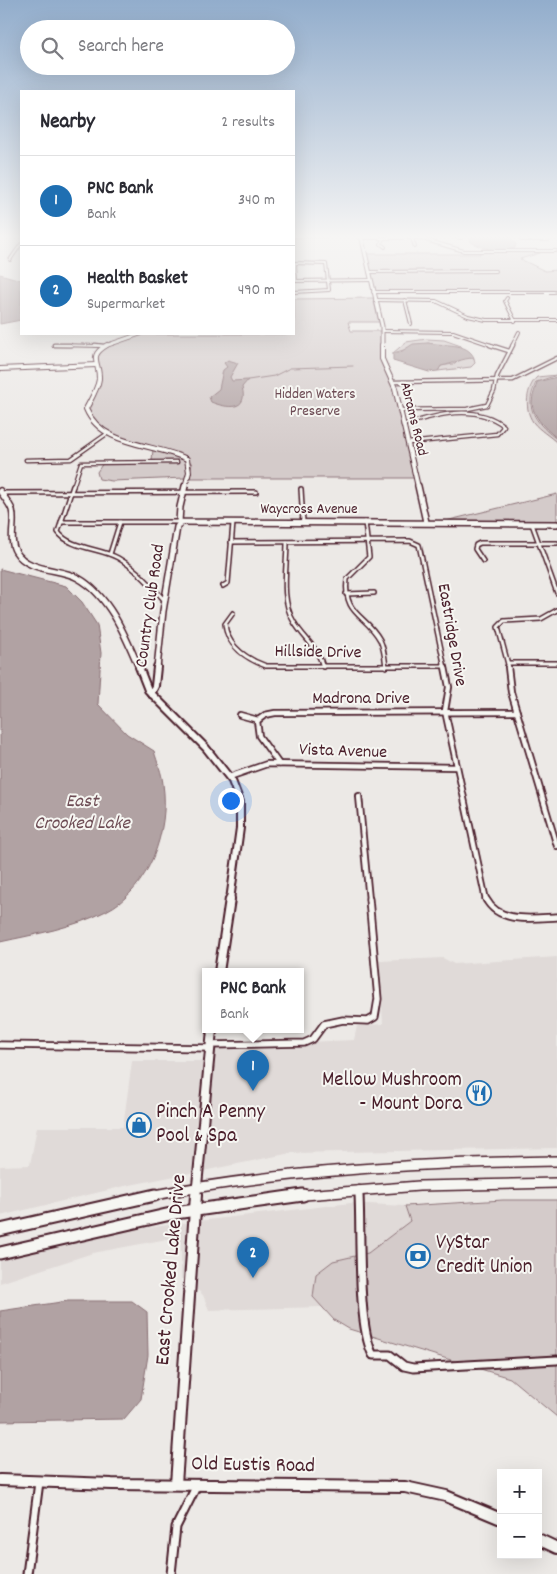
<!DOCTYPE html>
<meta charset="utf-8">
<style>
body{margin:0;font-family:Dekko,sans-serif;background:#f2f2f3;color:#2b2b33}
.controls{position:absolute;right:15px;bottom:15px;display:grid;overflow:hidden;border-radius:0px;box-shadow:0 5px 20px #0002}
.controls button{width:45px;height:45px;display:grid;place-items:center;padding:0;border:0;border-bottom:1px solid #e1e1e2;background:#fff;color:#2b2b33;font:25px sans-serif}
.you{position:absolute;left:230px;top:800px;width:18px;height:18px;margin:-12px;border:4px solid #fff;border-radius:50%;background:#1a73e8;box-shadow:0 0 0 8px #1a73e833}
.badge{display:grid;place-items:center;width:32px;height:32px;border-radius:50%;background:#1f6fb2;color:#fff;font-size:16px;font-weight:700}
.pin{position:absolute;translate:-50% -41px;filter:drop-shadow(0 1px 2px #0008)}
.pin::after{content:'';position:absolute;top:26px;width:18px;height:15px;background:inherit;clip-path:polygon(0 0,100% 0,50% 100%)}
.popup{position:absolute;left:202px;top:968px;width:102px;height:65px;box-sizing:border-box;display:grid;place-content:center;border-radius:0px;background:#fff;filter:drop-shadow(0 1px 4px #0005);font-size:16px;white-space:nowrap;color:#7c7c81}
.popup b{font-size:19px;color:#2b2b33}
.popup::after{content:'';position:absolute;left:50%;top:100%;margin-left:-10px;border:10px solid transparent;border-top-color:#fff}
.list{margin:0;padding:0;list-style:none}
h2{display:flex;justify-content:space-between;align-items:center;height:65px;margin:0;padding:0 20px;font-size:21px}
h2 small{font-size:16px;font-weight:400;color:#7c7c81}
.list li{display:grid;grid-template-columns:32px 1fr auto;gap:15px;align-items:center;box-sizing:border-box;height:90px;padding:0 20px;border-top:1px solid #e1e1e2}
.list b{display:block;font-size:19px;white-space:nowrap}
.list p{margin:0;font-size:16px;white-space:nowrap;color:#7c7c81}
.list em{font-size:16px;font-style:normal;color:#7c7c81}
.icon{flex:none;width:28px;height:28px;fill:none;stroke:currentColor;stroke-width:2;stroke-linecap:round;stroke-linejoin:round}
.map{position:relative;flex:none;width:557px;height:1574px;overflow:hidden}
.search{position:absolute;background:#fff;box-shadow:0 5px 20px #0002;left:20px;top:20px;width:275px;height:55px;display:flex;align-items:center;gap:12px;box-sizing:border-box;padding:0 18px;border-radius:28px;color:#7c7c81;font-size:19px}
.panel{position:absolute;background:#fff;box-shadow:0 5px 20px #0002;left:20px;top:90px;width:275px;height:245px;border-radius:0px}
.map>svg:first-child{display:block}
.built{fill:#e0dad8}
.green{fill:#d4cbca;stroke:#8f757a}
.water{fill:#b1a2a3;stroke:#886e73}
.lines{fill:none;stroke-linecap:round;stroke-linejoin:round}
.stream{stroke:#886e73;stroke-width:1}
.street-far5-casing{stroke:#4a1f2b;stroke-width:4}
.street-far4-casing{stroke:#4a1f2b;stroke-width:5}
.street-far3-casing{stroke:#4a1f2b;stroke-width:6}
.street-far2-casing{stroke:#4a1f2b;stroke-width:8}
.street-far1-casing{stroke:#4a1f2b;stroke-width:9}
.street-casing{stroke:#4a1f2b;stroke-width:11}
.secondary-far5-casing{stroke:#4a1f2b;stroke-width:5}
.secondary-far4-casing{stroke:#4a1f2b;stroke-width:6}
.secondary-far3-casing{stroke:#4a1f2b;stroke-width:8}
.secondary-far2-casing{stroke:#4a1f2b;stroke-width:10}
.secondary-far1-casing{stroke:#4a1f2b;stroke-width:12}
.secondary-casing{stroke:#4a1f2b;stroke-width:14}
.primary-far1-casing{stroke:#4a1f2b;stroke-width:12}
.primary-casing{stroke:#4a1f2b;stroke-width:15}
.street-far5{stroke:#f6f6f2;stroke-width:2}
.street-far4{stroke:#f6f6f2;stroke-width:2.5}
.street-far3{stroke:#f6f6f2;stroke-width:3}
.street-far2{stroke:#f6f6f2;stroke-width:4.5}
.street-far1{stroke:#f6f6f2;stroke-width:5.5}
.street{stroke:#f6f6f2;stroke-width:7}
.secondary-far5{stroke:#f6f6f2;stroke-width:3}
.secondary-far4{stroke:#f6f6f2;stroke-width:4}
.secondary-far3{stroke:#f6f6f2;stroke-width:5}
.secondary-far2{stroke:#f6f6f2;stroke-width:6}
.secondary-far1{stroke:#f6f6f2;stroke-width:8}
.secondary{stroke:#f6f6f2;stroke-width:10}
.primary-far1{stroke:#f6f6f2;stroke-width:9}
.primary{stroke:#f6f6f2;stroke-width:11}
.labels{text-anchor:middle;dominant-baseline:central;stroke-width:4;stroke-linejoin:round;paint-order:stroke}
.far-park-label{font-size:15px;fill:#6c4a53;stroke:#f6f6f2}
.far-street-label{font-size:15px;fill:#4a1f2b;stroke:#f6f6f2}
.street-label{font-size:18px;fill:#4a1f2b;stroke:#f6f6f2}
.water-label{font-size:19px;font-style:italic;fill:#6e4d55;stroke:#f6f6f2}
.near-poi-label{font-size:21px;fill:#4a1f2b;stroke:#f6f6f2;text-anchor:start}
.near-street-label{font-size:21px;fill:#4a1f2b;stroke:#f6f6f2}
</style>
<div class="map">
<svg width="557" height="1574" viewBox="0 0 557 1574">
<rect width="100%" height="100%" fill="#ece9e6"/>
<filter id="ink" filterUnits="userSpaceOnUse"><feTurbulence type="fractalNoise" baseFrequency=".02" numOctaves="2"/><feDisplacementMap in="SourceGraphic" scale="10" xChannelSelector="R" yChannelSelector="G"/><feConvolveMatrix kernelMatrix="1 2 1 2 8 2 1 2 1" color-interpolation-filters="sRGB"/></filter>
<g filter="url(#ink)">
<g class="built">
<path d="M 557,957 L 557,1148 L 291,1153 L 203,1171 L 212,1061 L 215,1060 L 215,1046 L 354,1040 L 357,1026 L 383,1024 L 379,961 L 443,958 L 454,964 Z"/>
<path d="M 132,1061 L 205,1061 L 195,1172 L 125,1186 L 0,1216 L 0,1166 L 30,1165 L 37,1127 L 123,1127 Z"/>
<path d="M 351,1203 L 405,1206 L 410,1221 L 368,1253 L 333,1261 L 313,1297 L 322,1307 L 209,1310 L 203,1295 L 194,1287 L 199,1221 Z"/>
<path d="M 191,1222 L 186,1279 L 181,1279 L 181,1244 L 167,1239 L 93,1253 L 0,1283 L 0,1259 L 95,1235 Z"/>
</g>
<g class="green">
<path d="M 483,249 L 540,253 L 520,259 L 545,271 L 557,270 L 557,292 L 375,292 L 366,254 L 480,254 L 479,250 Z"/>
<path d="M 373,298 L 379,322 L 348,322 L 351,331 L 381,331 L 380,359 L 393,388 L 414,478 L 189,478 L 192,464 L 186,457 C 154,442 106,446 88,409 L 100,380 L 98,354 L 103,348 L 142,334 L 294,334 L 294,299 Z"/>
<path d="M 427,339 L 444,340 L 461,346 L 447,347 L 428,343 L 393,353 L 406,342 Z"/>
<path d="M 464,358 L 474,358 L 475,363 L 471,367 L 438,371 L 441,366 L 453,364 Z"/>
<path d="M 557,375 L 536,382 C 534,388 530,396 531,403 C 531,417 546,432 557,439 L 557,443 C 550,436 539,430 533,422 C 524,409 526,388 537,377 Z"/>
<path d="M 153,449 L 185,460 L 188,467 L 185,478 L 112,481 L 99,479 L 97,472 L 103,463 L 152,461 Z"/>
<path d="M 557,494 L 557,523 L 445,521 Z"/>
<path d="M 503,1200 L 557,1200 L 557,1417 L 510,1378 L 349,1329 L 334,1320 L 313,1297 L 316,1274 L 333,1261 L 368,1253 L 410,1221 L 405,1206 Z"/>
</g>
<g class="water">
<path d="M 481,235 L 508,235 L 516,244 L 515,248 C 502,252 483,250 471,242 L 470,238 Z"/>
<path d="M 0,274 L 21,280 L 21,320 L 0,324 Z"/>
<path d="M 428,343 C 443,346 468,342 474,358 C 462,358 453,364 441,366 L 438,371 L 429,372 L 393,361 L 393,353 L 399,353 L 413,344 Z"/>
<path d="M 228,360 L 238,363 L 230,377 L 232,381 L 248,380 L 242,387 C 249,412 226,408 211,402 L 209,397 L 219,389 L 223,370 L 227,367 L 224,363 Z"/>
<path d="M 557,377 L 557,438 C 547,431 532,416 532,402 C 532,396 536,388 537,382 Z"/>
<path d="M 0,569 L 66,586 L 82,602 L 97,625 L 101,653 L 98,704 L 127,734 L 154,751 C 157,762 162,773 163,784 C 170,830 149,890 106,911 C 73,928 36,934 0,942 Z"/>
<path d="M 68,1301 L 132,1301 L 147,1312 L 148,1355 L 141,1399 L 124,1419 L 0,1421 L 0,1311 Z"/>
</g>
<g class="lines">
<path class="stream" d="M 248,380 L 274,376 L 290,368 L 353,366"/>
<defs>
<g id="street-far5">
<path d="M 451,235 L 461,238"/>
<path d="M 526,235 L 535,239"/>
<path d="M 294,236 L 336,235"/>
<path d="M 362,238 L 417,238 L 424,235"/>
<path d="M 383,238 L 381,244 L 385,247"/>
<path d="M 412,238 L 415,247"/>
<path d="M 419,238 L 464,251 L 556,251"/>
<path d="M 521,240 L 548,240 L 546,235"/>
<path d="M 10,260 L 21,244"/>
<path d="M 294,263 L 326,264 L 329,290 L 294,292"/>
<path d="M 295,263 L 296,281"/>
<path d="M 369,272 L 496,271"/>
<path d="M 294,281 L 371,280"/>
<path d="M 373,292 L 554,292"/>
<path d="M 507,298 L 505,301 L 515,321"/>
<path d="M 375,300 L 436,301 L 468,316 L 486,320 L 557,320"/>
<path d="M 405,300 L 411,324"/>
<path d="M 382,331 L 453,332 L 494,346"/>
<path d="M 54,345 L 103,346"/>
<path d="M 512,346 L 519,332"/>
</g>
<g id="street-far4">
<path d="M 54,345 L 70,345"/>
<path d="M 95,345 L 104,346"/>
<path d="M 490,345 L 509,351"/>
<path d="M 393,382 L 513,380 L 557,358"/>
<path d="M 400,410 L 467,409 L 487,405 L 494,391 L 497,376 L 513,345"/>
<path d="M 403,425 C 435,415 475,403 504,426 L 497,434 L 408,443"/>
<path d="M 26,460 L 71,459 L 108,433"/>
<path d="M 73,487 L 81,463 L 177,462"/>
</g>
<g id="street-far3">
<path d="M 73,486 L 58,532 C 70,549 101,548 118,558 C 137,569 151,585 165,601"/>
<path d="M 301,489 L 303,522"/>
<path d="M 2,493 L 256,492"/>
<path d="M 61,522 L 179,522"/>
<path d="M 365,522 L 369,557 L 347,579 C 343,616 366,614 380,640 C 384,648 385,658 386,667"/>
<path d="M 532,524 L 557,593"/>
<path d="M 231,542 L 410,541 L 419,545 L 445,668"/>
<path d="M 287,542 C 287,567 280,600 294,622 C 304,639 318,647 323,667"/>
<path d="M 110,554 L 120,522"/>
<path d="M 483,561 L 475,549 L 476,545 L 480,543 L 557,543"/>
<path d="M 223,586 L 228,583 L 233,523"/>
<path d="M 346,594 L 374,593"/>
<path d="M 233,613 L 225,624 C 227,646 247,659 266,666 L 445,666"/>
<path d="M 508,663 L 557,663"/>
<path d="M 509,668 L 498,627 L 504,621 L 541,619 L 557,610"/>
</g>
<g id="street-far2">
<path d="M 445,667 L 449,687 L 445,711 L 486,900"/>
<path d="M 508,667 L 511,692 L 557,846"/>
<path d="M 240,715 L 258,720"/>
<path d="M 279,764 L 259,736 L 257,721 L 265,715 L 275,713 L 517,712"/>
<path d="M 229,777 L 267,764 L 457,767"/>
<path d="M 359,796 L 369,900"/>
</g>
<g id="street-far1">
<path d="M 486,899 C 499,924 533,918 557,917"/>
<path d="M 0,1045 L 210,1048"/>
<path d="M 210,1045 L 304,1043 L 313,1039 L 324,1024 L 343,1020 L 368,1021 L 375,1017 L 378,999 L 369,899"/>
<path d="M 359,1189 L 359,1196"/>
</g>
<g id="street">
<path d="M 359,1195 C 361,1232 357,1326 373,1355 L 390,1355 L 404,1366 L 413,1368 L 557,1360"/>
<path d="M 27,1574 L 39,1482"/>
<path d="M 171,1574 L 176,1527 L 197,1485"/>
</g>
<g id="secondary-far5">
<path d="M 361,235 L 382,326 L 382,346"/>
<path d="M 105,346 L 140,334"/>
</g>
<g id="secondary-far4">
<path d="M 107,345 C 87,357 100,362 99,379 C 98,388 90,401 86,409 C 102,447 154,443 187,459 L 189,472 L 185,487"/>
<path d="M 382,345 L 382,359 L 395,388 L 418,487"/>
<path d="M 0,369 L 96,365"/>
</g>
<g id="secondary-far3">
<path d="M 185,486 L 180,507 L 179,522 L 557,524"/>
<path d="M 418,486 L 426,522"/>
<path d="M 0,491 C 4,497 10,504 12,510 C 16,523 8,540 16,552 C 28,572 60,568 78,578 C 109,595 126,637 139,668"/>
<path d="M 157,668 L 163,611 L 177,527 L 180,523"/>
</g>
<g id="secondary-far2">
<path d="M 139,667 L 148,690 L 206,748 L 232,781 L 240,802 L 240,828 L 230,900"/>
<path d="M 151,694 L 155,686 L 157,667"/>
</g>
<g id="secondary-far1">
<path d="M 219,972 L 230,899"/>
<path d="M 196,1196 L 212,1030"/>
</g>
<g id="secondary">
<path d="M 0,1480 L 112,1484 L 405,1487 L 446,1496 L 501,1519"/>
<path d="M 176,1484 L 196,1195"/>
<path d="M 538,1539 L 557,1548"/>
</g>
<g id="primary-far1">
<path d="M 149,1196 C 284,1170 420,1163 557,1161"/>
<path d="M 292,1196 L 419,1186 L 557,1183"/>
</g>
<g id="primary">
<path d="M 0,1230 L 155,1195"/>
<path d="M 0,1253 L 175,1213 L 303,1195"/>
</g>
</defs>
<use href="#street-far5" class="street-far5-casing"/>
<use href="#street-far4" class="street-far4-casing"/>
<use href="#street-far3" class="street-far3-casing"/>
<use href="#street-far2" class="street-far2-casing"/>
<use href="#street-far1" class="street-far1-casing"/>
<use href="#street" class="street-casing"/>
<use href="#secondary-far5" class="secondary-far5-casing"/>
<use href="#secondary-far4" class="secondary-far4-casing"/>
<use href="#secondary-far3" class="secondary-far3-casing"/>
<use href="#secondary-far2" class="secondary-far2-casing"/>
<use href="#secondary-far1" class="secondary-far1-casing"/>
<use href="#secondary" class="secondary-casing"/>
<use href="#primary-far1" class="primary-far1-casing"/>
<use href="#primary" class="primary-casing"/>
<use href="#street-far5" class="street-far5"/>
<use href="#street-far4" class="street-far4"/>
<use href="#street-far3" class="street-far3"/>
<use href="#street-far2" class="street-far2"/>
<use href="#street-far1" class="street-far1"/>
<use href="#street" class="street"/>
<use href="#secondary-far5" class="secondary-far5"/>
<use href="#secondary-far4" class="secondary-far4"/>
<use href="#secondary-far3" class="secondary-far3"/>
<use href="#secondary-far2" class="secondary-far2"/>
<use href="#secondary-far1" class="secondary-far1"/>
<use href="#secondary" class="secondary"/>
<use href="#primary-far1" class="primary-far1"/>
<use href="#primary" class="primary"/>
</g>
</g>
<linearGradient id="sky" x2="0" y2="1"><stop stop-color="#92adcc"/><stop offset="0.52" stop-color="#f6f5f4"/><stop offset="1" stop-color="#f6f5f4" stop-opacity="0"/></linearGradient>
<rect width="557" height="455" fill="url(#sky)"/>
<defs>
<symbol id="restaurant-ring" viewBox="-11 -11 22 22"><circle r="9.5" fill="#f6f6f2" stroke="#1f6fb2" stroke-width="1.5"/><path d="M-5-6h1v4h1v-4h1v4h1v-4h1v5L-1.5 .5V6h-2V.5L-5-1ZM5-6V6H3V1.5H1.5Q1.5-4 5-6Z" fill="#1f6fb2"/></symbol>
<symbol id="shop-ring" viewBox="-11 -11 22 22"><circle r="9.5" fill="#f6f6f2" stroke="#1f6fb2" stroke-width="1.5"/><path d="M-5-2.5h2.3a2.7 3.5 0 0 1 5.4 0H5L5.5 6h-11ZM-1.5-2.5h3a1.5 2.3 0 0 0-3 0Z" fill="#1f6fb2"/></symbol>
<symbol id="bank-ring" viewBox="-11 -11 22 22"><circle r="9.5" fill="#f6f6f2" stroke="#1f6fb2" stroke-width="1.5"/><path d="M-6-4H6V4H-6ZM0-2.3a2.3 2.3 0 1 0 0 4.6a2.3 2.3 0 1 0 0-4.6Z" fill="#1f6fb2"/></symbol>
</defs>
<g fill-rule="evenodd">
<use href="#restaurant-ring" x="465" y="1079" width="28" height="28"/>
<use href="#shop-ring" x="125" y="1111" width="28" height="28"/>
<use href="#bank-ring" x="404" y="1242" width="28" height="28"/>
</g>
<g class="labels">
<g class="far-park-label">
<text x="315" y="395">Hidden Waters<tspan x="315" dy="17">Preserve</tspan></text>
</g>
<g class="far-street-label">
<text transform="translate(413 419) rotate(76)">Abrams Road</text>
<text x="309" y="510">Waycross Avenue</text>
</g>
<g class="street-label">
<text transform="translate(151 606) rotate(-82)">Country Club Road</text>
<text transform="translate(451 635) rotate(80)">Eastridge Drive</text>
<text transform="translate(318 653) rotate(1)">Hillside Drive</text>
<text x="361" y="699">Madrona Drive</text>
<text transform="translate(343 752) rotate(2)">Vista Avenue</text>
</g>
<g class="water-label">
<text x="82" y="802">East<tspan x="82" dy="22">Crooked Lake</tspan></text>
</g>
<g class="near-poi-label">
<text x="462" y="1081" text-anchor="end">Mellow Mushroom<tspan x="462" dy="24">- Mount Dora</tspan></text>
<text x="156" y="1113">Pinch A Penny<tspan x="156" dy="24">Pool &amp; Spa</tspan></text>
<text x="436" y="1244">VyStar<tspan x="436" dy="24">Credit Union</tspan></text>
</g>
<g class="near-street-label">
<text transform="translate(172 1270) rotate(-85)">East Crooked Lake Drive</text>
<text transform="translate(253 1466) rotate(1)">Old Eustis Road</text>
</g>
</g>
</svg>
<div class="controls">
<button>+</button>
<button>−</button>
</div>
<div class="you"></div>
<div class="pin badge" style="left:253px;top:1091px">1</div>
<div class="popup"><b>PNC Bank</b>Bank</div>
<div class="pin badge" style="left:253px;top:1278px">2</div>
<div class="search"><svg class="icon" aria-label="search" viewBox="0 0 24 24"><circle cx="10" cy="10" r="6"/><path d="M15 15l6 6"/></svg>Search here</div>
<section class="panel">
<h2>Nearby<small>2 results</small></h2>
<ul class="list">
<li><span class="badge">1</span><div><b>PNC Bank</b><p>Bank</p></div><em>340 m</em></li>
<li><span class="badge">2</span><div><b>Health Basket</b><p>Supermarket</p></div><em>490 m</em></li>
</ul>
</section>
</div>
